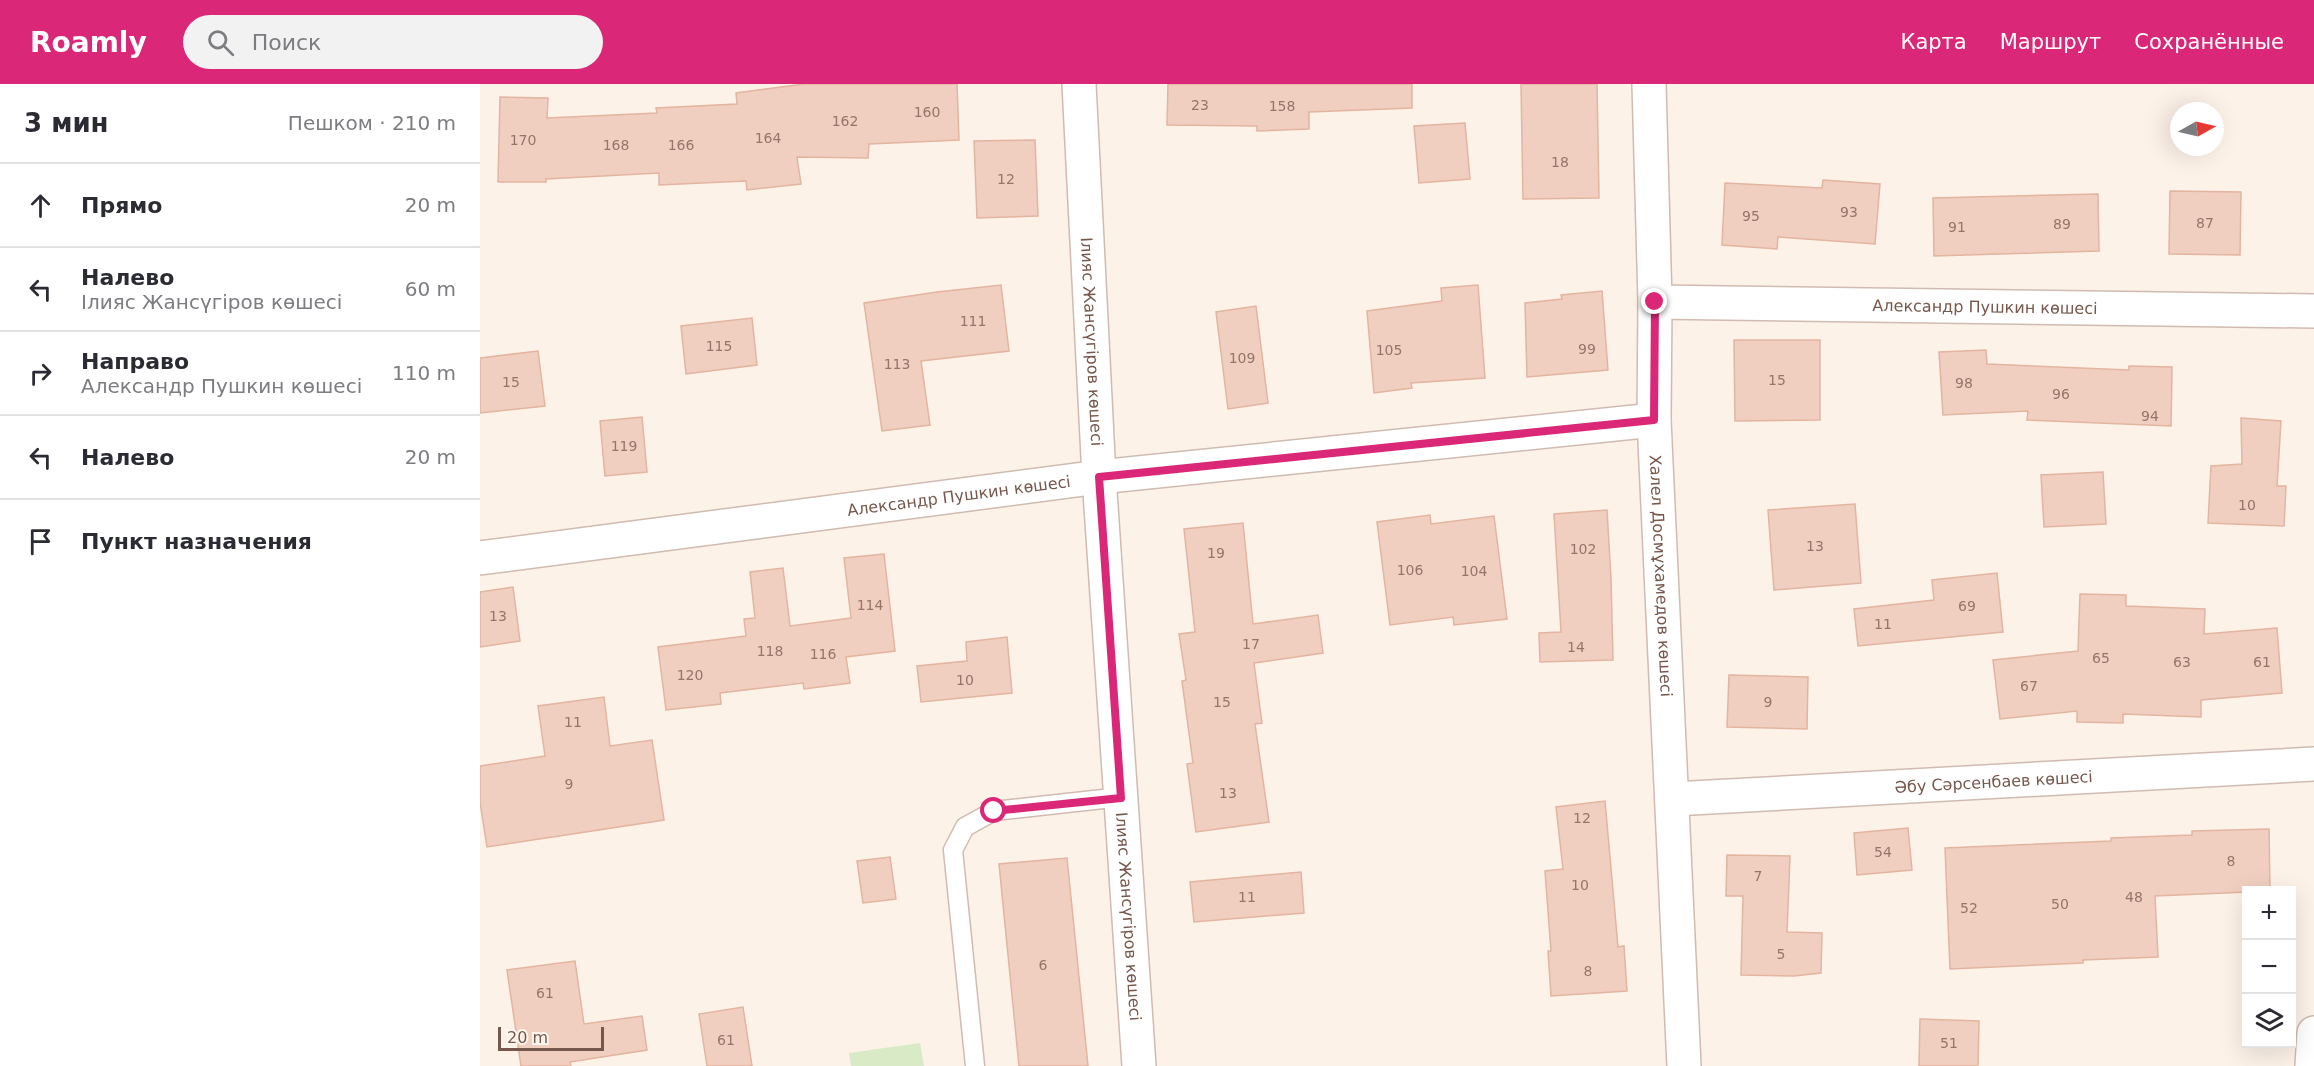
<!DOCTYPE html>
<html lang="ru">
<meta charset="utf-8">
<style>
body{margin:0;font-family:"DejaVu Sans",sans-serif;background:#f2f2f3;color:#2b2b33}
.controls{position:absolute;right:18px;bottom:18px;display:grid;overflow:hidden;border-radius:0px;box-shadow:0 6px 24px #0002}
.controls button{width:54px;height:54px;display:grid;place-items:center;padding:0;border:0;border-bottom:2px solid #e1e1e2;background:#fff;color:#2b2b33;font:30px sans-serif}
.compass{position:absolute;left:1690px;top:18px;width:54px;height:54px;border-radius:50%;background:#fff;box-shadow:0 6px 24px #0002;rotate:82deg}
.scale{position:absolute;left:18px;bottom:15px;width:106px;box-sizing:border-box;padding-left:6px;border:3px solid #76574c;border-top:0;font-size:16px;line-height:21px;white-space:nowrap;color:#76574c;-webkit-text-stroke:4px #fff7ee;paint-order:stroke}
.stop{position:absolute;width:18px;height:18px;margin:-14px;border:4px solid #db2777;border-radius:50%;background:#fff}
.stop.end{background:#db2777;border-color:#fff;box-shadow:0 2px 6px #0008}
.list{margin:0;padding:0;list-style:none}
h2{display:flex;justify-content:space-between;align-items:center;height:78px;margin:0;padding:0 24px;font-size:26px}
h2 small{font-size:20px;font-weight:400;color:#7c7c81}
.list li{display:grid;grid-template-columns:39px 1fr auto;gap:18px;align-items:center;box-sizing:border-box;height:84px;padding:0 24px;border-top:2px solid #e1e1e2}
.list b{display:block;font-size:22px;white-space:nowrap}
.list p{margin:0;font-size:20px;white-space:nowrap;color:#7c7c81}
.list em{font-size:20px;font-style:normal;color:#7c7c81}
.icon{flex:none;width:33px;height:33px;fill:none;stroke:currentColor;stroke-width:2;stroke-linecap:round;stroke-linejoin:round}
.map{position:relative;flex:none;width:1834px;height:982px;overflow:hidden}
header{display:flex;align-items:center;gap:36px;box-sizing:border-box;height:84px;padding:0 30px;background:#db2777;color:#fff}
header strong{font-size:28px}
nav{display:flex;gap:33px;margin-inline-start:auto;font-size:21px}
.search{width:420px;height:54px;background:#f2f2f3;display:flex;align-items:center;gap:15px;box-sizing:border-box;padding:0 21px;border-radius:33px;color:#7c7c81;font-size:22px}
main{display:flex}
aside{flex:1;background:#fff}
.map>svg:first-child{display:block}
.green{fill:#d8eac6}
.building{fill:#f1cfc0;stroke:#e3b4a0;stroke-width:1.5}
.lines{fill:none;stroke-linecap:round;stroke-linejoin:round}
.service-casing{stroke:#d0bbb0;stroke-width:21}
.minor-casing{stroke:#d0bbb0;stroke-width:36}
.tertiary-casing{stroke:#d0bbb0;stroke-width:36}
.service{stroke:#fff;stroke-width:18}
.minor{stroke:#fff;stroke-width:33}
.tertiary{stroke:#fff;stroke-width:33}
.route{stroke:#db2777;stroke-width:8}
.labels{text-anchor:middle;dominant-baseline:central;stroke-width:4.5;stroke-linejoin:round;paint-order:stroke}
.number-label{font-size:14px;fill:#957569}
.street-label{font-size:16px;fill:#76574c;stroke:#fff7ee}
</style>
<header>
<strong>Roamly</strong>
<div class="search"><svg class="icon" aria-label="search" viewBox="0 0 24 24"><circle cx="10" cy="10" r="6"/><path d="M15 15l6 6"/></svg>Поиск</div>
<nav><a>Карта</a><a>Маршрут</a><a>Сохранённые</a></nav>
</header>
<main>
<aside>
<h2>3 мин<small>Пешком · 210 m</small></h2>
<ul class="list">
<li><svg class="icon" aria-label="ahead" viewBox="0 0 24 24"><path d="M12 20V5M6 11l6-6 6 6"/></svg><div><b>Прямо</b></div><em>20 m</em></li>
<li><svg class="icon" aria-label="left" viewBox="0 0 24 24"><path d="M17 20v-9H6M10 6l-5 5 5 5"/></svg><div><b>Налево</b><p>Ілияс Жансүгіров көшесі</p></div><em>60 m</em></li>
<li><svg class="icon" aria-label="right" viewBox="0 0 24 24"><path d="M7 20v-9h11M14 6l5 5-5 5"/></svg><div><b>Направо</b><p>Александр Пушкин көшесі</p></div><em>110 m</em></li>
<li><svg class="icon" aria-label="left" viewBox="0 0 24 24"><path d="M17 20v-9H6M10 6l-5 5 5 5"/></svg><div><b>Налево</b></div><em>20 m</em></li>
<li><svg class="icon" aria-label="arrive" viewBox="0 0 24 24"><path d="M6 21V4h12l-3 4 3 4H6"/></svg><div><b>Пункт назначения</b></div></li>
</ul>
</aside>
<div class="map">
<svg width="1834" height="982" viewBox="0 0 1834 982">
<rect width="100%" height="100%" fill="#fcf2e8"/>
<path class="green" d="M 440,959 L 444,982 L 371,982 L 369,969 Z"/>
<g class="building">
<path d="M 324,0 L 477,0 L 479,56 L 389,60 L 388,74 L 317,73 L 321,100 L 267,106 L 266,97 L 179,101 L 179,89 L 66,95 L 66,98 L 18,98 L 20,13 L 68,14 L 67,34 L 177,29 L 176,24 L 257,20 L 256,9 Z"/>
<path d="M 688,0 L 932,0 L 932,24 L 829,28 L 829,45 L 777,47 L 777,42 L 687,41 Z"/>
<path d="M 1041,0 L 1117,0 L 1119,114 L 1043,115 Z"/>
<path d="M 985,39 L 990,95 L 939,99 L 934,42 Z"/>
<path d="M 555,56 L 558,132 L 497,134 L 494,57 Z"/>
<path d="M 1343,96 L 1400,100 L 1395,160 L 1298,153 L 1297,165 L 1242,161 L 1245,99 L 1342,104 Z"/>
<path d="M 1690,107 L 1761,108 L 1760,171 L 1689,170 Z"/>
<path d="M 1618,110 L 1619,167 L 1454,172 L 1453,114 Z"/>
<path d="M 521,201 L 529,267 L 441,277 L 450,341 L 402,347 L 384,219 L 457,208 Z"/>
<path d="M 998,201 L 1005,294 L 931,299 L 932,304 L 894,309 L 887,227 L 962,217 L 961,204 Z"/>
<path d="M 1122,207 L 1128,286 L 1047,293 L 1045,219 L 1082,215 L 1081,211 Z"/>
<path d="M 776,222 L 788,319 L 748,325 L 736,228 Z"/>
<path d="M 272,234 L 277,281 L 206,290 L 201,242 Z"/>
<path d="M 1254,256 L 1340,256 L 1340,336 L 1255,337 Z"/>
<path d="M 1506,266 L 1507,280 L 1649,286 L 1649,282 L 1692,283 L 1691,342 L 1547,336 L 1548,327 L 1463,331 L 1459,268 Z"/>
<path d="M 58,267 L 65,322 L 0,329 L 0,274 Z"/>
<path d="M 162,333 L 167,388 L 125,392 L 120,337 Z"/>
<path d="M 1761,334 L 1801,337 L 1797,402 L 1806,402 L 1804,442 L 1728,439 L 1731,382 L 1762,380 Z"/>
<path d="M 1623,388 L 1626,440 L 1564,443 L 1561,391 Z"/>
<path d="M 1375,420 L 1381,499 L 1294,506 L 1288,426 Z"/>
<path d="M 1127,426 L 1131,495 L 1133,576 L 1060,578 L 1059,549 L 1081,548 L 1074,430 Z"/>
<path d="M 950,431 L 951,440 L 1014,432 L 1027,535 L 974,541 L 973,533 L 910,541 L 897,438 Z"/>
<path d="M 763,439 L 773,540 L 838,531 L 843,569 L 774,579 L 782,639 L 775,640 L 789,738 L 716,748 L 707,680 L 713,679 L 702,597 L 706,596 L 699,550 L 715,548 L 704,445 Z"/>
<path d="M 404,470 L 415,567 L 366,573 L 370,599 L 324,605 L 323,599 L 240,609 L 241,620 L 186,626 L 178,563 L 266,552 L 264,535 L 275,534 L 270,488 L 303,484 L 310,542 L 371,534 L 364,474 Z"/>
<path d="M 1517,489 L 1523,548 L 1378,562 L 1374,525 L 1454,516 L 1452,496 Z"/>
<path d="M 33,503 L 40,557 L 0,563 L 0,508 Z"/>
<path d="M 1600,510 L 1646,511 L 1646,522 L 1725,525 L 1724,550 L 1797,544 L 1802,609 L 1721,616 L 1721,633 L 1643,630 L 1643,639 L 1597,638 L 1597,627 L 1520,635 L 1513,576 L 1598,567 Z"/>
<path d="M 527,553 L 532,609 L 441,618 L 437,582 L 487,577 L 486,558 Z"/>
<path d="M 1249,591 L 1328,593 L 1327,645 L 1247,643 Z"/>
<path d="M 124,613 L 130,662 L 172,656 L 184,736 L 7,763 L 0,718 L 0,682 L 65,672 L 58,622 Z"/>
<path d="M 1125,717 L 1138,863 L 1144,862 L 1147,907 L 1071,912 L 1068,867 L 1071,867 L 1065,787 L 1083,785 L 1076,723 Z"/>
<path d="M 1428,744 L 1432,786 L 1377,791 L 1374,749 Z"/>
<path d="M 1789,745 L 1790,807 L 1675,812 L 1678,873 L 1603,876 L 1603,879 L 1470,885 L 1465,764 L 1631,757 L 1631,754 L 1712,751 L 1712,747 Z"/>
<path d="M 1247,771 L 1310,772 L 1307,848 L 1342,849 L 1341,889 L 1314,892 L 1261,891 L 1263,812 L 1246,812 Z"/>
<path d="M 410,773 L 416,815 L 383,819 L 377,777 Z"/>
<path d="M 587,774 L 608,982 L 539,982 L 519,780 Z"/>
<path d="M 821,788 L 824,829 L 714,838 L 710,798 Z"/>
<path d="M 95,877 L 104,940 L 162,932 L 167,966 L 109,975 L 90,978 L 91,982 L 41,982 L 27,886 Z"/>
<path d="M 263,923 L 272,982 L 227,982 L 219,930 Z"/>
<path d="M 1440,935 L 1499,937 L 1498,982 L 1439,982 Z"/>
</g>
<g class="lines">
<defs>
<path id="service" d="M 495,982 L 473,766 L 485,743 L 514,727 L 641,713"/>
<g id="minor">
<path id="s1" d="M 599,0 L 619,393 L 659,982"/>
<path id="s2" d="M 1175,218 L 1834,227"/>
<path id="s3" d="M 1174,336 L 1204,982"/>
<path id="s4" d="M 1193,715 L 1834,680"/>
<path d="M 1832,982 L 1834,949"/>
</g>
<g id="tertiary">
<path id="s5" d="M 0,474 L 619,393 L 1174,336 L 1175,218 L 1169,0"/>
</g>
</defs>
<use href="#service" class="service-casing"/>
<use href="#minor" class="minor-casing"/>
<use href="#tertiary" class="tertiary-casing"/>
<use href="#service" class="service"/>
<use href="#minor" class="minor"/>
<use href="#tertiary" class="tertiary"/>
</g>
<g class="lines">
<path class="route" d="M 514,727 L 641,714 L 619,393 L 1174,336 L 1175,218"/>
</g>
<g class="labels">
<g class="number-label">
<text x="720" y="21">23</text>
<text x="802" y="22">158</text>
<text x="447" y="28">160</text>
<text x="365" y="37">162</text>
<text x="288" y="54">164</text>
<text x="43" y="56">170</text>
<text x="136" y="61">168</text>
<text x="201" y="61">166</text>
<text x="1080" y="78">18</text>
<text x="526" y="95">12</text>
<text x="1369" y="128">93</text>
<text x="1271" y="132">95</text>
<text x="1725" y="139">87</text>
<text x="1582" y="140">89</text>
<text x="1477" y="143">91</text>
<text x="493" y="237">111</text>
<text x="239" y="262">115</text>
<text x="1107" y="265">99</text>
<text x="909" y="266">105</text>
<text x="762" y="274">109</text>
<text x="417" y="280">113</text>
<text x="1297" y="296">15</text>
<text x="31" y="298">15</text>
<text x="1484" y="299">98</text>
<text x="1581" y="310">96</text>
<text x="1670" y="332">94</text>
<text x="144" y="362">119</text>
<text x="1767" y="421">10</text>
<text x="1335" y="462">13</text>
<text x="1103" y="465">102</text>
<text x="736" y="469">19</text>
<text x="930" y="486">106</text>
<text x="994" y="487">104</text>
<text x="390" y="521">114</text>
<text x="1487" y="522">69</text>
<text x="18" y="532">13</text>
<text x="1403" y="540">11</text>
<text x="771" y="560">17</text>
<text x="1096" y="563">14</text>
<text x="290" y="567">118</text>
<text x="343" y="570">116</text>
<text x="1621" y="574">65</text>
<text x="1702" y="578">63</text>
<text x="1782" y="578">61</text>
<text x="210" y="591">120</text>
<text x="485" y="596">10</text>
<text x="1549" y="602">67</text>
<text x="742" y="618">15</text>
<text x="1288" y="618">9</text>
<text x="93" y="638">11</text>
<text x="89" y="700">9</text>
<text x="748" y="709">13</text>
<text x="1102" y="734">12</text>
<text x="1403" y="768">54</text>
<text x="1751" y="777">8</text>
<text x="1278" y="792">7</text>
<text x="1100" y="801">10</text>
<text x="767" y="813">11</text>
<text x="1654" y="813">48</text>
<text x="1580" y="820">50</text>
<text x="1489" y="824">52</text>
<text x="1301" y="870">5</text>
<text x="563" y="881">6</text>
<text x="1108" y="887">8</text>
<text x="65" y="909">61</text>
<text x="246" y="956">61</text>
<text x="1469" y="959">51</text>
</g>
<g class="street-label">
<text stroke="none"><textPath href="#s2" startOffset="330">Александр Пушкин көшесі</textPath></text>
<text stroke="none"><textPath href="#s1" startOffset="258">Ілияс Жансүгіров көшесі</textPath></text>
<text stroke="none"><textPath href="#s5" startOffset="483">Александр Пушкин көшесі</textPath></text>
<text stroke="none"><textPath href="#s3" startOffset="156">Халел Досмұхамедов көшесі</textPath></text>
<text stroke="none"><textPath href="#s4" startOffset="321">Әбу Сәрсенбаев көшесі</textPath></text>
<text stroke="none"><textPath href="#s1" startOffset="834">Ілияс Жансүгіров көшесі</textPath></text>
</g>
</g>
</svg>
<div class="controls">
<button>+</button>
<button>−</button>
<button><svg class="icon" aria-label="layers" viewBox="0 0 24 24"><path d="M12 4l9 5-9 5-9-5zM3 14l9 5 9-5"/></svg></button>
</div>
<svg class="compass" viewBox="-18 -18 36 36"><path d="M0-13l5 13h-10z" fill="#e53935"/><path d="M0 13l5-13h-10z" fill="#7c7c81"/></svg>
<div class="scale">20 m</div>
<div class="stop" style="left:514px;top:727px"></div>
<div class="stop end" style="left:1175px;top:218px"></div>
</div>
</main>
